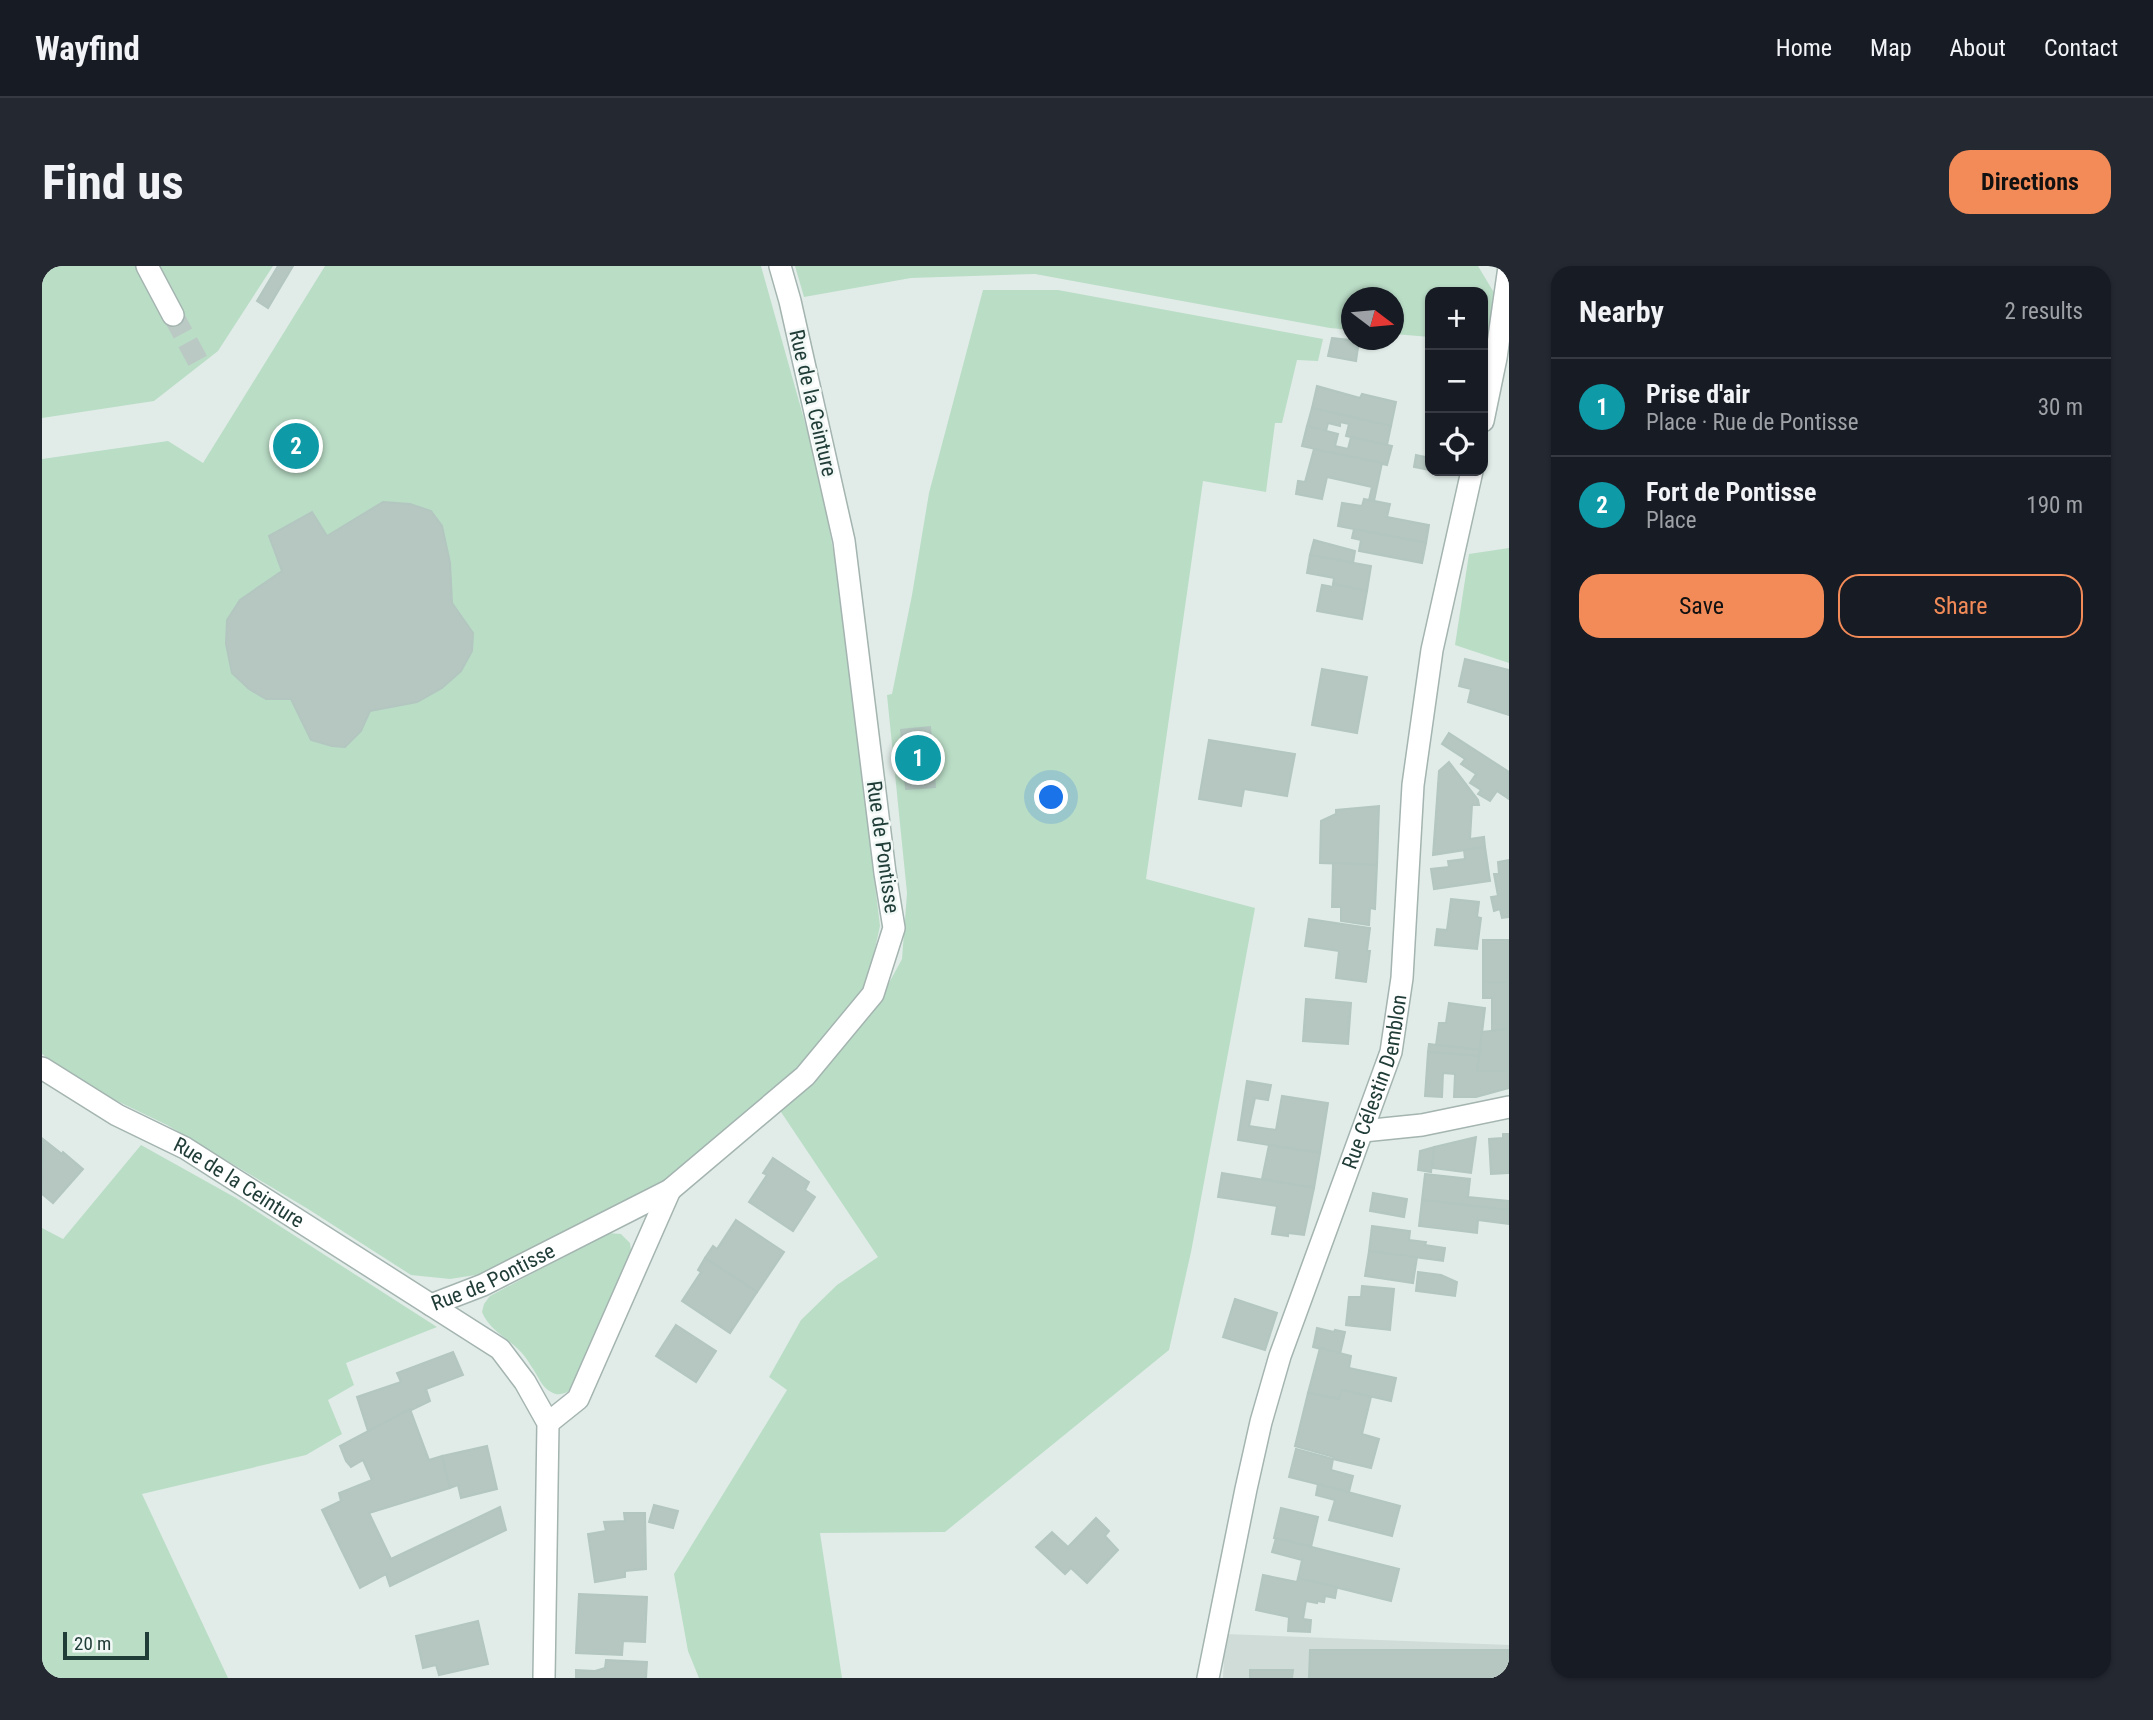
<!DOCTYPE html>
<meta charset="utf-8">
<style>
body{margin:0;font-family:"Roboto Condensed",sans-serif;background:#242831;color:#f1f3f6}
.controls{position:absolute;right:21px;top:21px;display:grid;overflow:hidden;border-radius:14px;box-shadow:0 2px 5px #0004}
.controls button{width:63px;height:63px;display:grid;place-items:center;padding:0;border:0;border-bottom:2px solid #363941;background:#171b24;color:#f1f3f6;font:35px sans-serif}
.compass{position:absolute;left:1299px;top:21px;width:63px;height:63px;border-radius:50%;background:#171b24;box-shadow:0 2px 5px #0004;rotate:106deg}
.scale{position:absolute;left:21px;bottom:18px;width:86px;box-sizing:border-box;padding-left:7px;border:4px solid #213d38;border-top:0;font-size:19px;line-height:24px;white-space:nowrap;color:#213d38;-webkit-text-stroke:5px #f2f8f6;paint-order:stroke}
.you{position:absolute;left:1010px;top:532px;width:24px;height:24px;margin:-18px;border:5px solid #fff;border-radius:50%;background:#1a73e8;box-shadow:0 0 0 10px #1a73e833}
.badge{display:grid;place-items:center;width:46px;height:46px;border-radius:50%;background:#f38b58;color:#fff;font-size:23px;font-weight:700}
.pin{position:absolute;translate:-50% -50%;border:4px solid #fff;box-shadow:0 2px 7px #0006}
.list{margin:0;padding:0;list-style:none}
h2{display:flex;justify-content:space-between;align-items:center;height:91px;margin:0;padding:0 28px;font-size:30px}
h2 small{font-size:23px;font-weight:400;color:#9ea1a6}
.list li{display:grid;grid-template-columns:46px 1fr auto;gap:21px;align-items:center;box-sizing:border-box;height:98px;padding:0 28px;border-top:2px solid #363941}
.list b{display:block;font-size:26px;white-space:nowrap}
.list p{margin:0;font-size:23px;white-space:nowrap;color:#9ea1a6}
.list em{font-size:23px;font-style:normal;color:#9ea1a6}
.actions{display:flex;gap:14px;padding:21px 28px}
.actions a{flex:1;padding:16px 0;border:2px solid #f38b58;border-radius:21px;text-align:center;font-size:24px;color:#f38b58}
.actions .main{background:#f38b58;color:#111}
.icon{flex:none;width:38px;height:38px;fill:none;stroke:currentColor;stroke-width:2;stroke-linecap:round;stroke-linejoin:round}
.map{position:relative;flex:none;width:1467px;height:1412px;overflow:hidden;border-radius:21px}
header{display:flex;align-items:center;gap:42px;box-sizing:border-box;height:98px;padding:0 35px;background:#171b24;border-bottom:2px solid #363941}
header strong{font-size:33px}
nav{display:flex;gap:38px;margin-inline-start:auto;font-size:24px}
.intro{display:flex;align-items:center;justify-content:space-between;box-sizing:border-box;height:168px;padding:0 42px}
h1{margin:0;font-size:49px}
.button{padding:18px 32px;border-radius:21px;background:#f38b58;color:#111;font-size:24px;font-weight:700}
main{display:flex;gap:42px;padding:0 42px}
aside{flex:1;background:#171b24;border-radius:21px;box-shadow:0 2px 5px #0004}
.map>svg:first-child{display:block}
.built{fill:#cfdcd7}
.green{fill:#baddc6}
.building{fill:#b6c7c1;stroke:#b3c6c0;stroke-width:2}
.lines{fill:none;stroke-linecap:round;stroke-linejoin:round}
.minor-tunnel{stroke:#bbc9c5;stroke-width:21;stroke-dasharray:21 10;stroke-linecap:butt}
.minor-casing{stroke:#a4b4b0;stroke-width:24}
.minor{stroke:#fff;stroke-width:21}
.labels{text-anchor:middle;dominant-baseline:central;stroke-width:5;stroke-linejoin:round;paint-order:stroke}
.street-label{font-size:21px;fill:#213d38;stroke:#f2f8f6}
</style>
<header>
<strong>Wayfind</strong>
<nav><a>Home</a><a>Map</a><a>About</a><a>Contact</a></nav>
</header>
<div class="intro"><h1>Find us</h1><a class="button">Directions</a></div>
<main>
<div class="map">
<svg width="1467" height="1412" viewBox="0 0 1467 1412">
<rect width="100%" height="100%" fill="#e1ece8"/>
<path class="built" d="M 1183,1368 L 1467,1379 L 1467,1412 L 1181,1412 Z"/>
<g class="green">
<path d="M 5,0 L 231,0 L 176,85 L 112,135 L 0,152 L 0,5 Z"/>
<path d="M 283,0 L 719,0 L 776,203 L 795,305 L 838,660 L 825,719 L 754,808 L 623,919 L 459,1005 L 408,1013 L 369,1009 L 266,943 L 125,859 L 46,821 L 0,788 L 0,193 L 126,175 L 161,197 Z"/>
<path d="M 753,0 L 1436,0 L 1454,30 L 1449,77 L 1441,76 L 1441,26 L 1388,26 L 1388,71 L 1352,68 L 1352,32 L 1310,32 L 1309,64 L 1288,62 L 993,8 L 869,12 L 762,31 Z"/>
<path d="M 941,24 L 1016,24 L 1281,73 L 1276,95 L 1255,94 L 1240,157 L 1233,157 L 1224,226 L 1161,215 L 1104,613 L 1213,642 L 1149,986 L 1127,1084 L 903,1266 L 778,1267 L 800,1412 L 657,1412 L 646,1385 L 632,1308 L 745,1124 L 727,1111 L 759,1054 L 795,1019 L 836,991 L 737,843 L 763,824 L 835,739 L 860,693 L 865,627 L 845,429 L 850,428 L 870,329 L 887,227 Z"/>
<path d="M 1467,282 L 1467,397 L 1413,379 L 1427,288 Z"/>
<path d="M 99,879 L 194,932 L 395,1061 L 304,1097 L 312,1119 L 286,1134 L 300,1168 L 264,1189 L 100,1228 L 186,1412 L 0,1412 L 0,962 L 21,973 Z"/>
<path d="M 566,967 L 579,968 L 588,977 L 590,992 L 530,1123 C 524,1127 517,1131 509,1126 C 499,1121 496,1109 489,1100 C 486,1095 483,1090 479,1086 C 466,1072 447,1064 440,1046 L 442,1038 L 448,1030 Z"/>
</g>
<g class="building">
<path d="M 236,0 L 251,0 L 226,42 L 215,35 Z"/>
<path d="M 1290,72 L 1317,75 L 1314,95 L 1286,90 Z"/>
<path d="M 1275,120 L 1318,132 L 1320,128 L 1354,136 L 1349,160 L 1270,142 Z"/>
<path d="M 1270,142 L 1349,160 L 1345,179 L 1304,170 L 1307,158 L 1298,156 L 1298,160 L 1286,157 L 1284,165 L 1265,160 Z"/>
<path d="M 1265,160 L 1296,168 L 1293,180 L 1306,183 L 1309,171 L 1350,180 L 1345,199 L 1260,180 Z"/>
<path d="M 1272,183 L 1340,197 L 1332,235 L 1327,234 L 1330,221 L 1285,211 L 1280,233 L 1254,228 L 1256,215 L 1263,216 Z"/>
<path d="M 1374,189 L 1388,192 L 1388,204 L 1372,201 Z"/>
<path d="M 1322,233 L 1348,238 L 1345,251 L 1387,259 L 1384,277 L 1296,260 L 1300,237 L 1320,240 Z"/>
<path d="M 341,236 L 368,238 L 389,245 L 400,260 L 408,297 L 410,337 L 431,367 L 430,385 L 419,405 L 400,422 L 375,436 L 328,445 L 319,465 L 303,481 L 290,480 L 269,474 L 249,433 L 224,433 L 207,423 L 190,407 L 184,378 L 185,354 L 198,334 L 240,305 L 227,270 L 270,246 L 285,270 Z"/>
<path d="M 1312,263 L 1384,277 L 1380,297 L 1317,285 L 1319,274 L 1310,272 Z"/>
<path d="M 1272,274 L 1313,285 L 1311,297 L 1268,289 Z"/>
<path d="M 1268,289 L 1329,300 L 1325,325 L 1291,318 L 1292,312 L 1265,307 Z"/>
<path d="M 1291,318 L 1325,325 L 1320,353 L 1275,345 L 1280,319 L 1291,321 Z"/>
<path d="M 1423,393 L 1467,404 L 1467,449 L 1426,436 L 1429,423 L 1417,420 Z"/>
<path d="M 1280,403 L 1325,411 L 1315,467 L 1270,459 Z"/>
<path d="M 888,461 L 893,521 L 864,523 L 859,464 Z"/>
<path d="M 1407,467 L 1467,506 L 1467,533 L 1455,525 L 1448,535 L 1436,528 L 1439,524 L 1428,517 L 1434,508 L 1419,498 L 1423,493 L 1400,478 Z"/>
<path d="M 1167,474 L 1253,488 L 1245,530 L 1202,523 L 1199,540 L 1157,533 Z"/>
<path d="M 1407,496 L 1436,534 L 1437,539 L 1430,539 L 1428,573 L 1442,571 L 1443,581 L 1391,589 L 1397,505 Z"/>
<path d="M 1337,540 L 1335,599 L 1278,597 L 1279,555 L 1294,548 L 1294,544 Z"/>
<path d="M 1443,581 L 1448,615 L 1392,623 L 1389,603 L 1407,601 L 1406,595 L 1423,593 L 1422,584 Z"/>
<path d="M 1467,594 L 1467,651 L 1460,652 L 1458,643 L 1452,645 L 1449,631 L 1456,630 L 1452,608 L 1457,608 L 1456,596 Z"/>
<path d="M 1291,597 L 1335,599 L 1333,643 L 1328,642 L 1327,659 L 1299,655 L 1299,641 L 1290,641 Z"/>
<path d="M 1409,633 L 1437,636 L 1435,651 L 1439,652 L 1435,683 L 1393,679 L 1395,663 L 1405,664 Z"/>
<path d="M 1267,653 L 1328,662 L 1325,685 L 1328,685 L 1324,716 L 1294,712 L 1297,685 L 1263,680 Z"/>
<rect x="1441" y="674" width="26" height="42"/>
<path d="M 1441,716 L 1467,716 L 1467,763 L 1450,765 L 1450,732 L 1441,732 Z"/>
<path d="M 1264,733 L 1309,737 L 1306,778 L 1261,775 Z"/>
<path d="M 1407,737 L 1443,742 L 1438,784 L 1394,779 L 1397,757 L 1404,757 Z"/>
<path d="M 1467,763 L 1467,805 L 1435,805 L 1440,766 Z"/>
<path d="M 1387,778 L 1438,784 L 1437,790 L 1386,786 Z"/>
<path d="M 1386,786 L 1437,790 L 1435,805 L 1467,805 L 1467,822 L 1434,831 L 1412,831 L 1413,808 L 1401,807 L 1400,831 L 1383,830 Z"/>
<path d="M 1205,815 L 1229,819 L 1226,834 L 1213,832 L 1207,860 L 1234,864 L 1240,830 L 1286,837 L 1278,887 L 1196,874 Z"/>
<path d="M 1461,868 L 1467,868 L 1467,907 L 1449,908 L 1447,873 L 1461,872 Z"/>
<path d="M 1434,871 L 1429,907 L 1390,902 L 1392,881 Z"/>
<path d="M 1,873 L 20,888 L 21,886 L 41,903 L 11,937 L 0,928 Z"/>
<path d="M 1227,879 L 1278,887 L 1272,922 L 1220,913 Z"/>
<path d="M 1392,881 L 1389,906 L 1376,904 L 1378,885 Z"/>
<path d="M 731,892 L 767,916 L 763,924 L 773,931 L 751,965 L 707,936 L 725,909 L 721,907 Z"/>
<path d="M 1180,907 L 1272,922 L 1262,969 L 1246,967 L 1246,970 L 1230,968 L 1235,940 L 1176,931 Z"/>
<path d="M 1383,908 L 1428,913 L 1426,931 L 1467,935 L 1467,944 L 1380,934 Z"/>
<path d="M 1331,927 L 1365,933 L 1362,951 L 1328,945 Z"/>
<path d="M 1380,934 L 1467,944 L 1467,958 L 1436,954 L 1435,967 L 1377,960 Z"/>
<path d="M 694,954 L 742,986 L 715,1026 L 663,992 L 671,980 L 675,983 Z"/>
<path d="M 1330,960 L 1368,965 L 1367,974 L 1384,976 L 1383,979 L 1403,982 L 1401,995 L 1327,985 Z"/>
<path d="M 1327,985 L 1375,991 L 1371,1017 L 1323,1010 Z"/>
<path d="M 663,992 L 715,1026 L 688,1067 L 640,1035 L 659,1006 L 656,1004 Z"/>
<path d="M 1376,1006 L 1399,1009 L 1415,1016 L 1413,1030 L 1374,1025 Z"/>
<path d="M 1320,1020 L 1352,1023 L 1348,1064 L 1304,1059 L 1307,1031 L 1319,1031 Z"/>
<path d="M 1193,1033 L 1235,1047 L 1223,1084 L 1181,1071 Z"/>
<path d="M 634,1059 L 674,1085 L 654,1116 L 614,1090 Z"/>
<path d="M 1275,1062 L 1292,1066 L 1293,1064 L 1303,1066 L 1298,1088 L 1271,1081 Z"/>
<path d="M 1278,1082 L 1309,1090 L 1307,1102 L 1354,1112 L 1349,1135 L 1300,1124 L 1297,1133 L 1266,1127 Z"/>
<path d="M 411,1086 L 421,1109 L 384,1123 L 388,1135 L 326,1165 L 315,1131 L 359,1116 L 355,1107 Z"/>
<path d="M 1300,1124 L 1329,1131 L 1320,1168 L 1337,1173 L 1329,1202 L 1291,1193 L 1292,1191 L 1253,1180 L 1266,1127 L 1297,1133 Z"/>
<path d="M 368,1143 L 387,1194 L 400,1190 L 408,1222 L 327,1247 L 349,1293 L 458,1241 L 464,1264 L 348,1320 L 344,1308 L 318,1322 L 280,1244 L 299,1235 L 297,1227 L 330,1214 L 321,1194 L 309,1201 L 304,1195 L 298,1180 Z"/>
<path d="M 445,1180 L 455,1223 L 419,1232 L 416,1219 L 408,1222 L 400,1190 Z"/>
<path d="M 1254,1183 L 1291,1193 L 1289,1204 L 1311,1210 L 1307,1226 L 1247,1211 Z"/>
<path d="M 1276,1218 L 1358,1240 L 1350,1270 L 1287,1254 L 1293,1234 L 1274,1229 Z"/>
<path d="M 612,1239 L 636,1245 L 631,1262 L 607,1256 Z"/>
<path d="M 1239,1242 L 1276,1251 L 1269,1281 L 1232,1272 Z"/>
<path d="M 582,1247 L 603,1247 L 604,1303 L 583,1305 L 583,1311 L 553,1316 L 546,1268 L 564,1265 L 562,1256 L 583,1255 Z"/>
<path d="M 1054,1252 L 1067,1265 L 1063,1270 L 1076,1284 L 1045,1317 L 1029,1302 L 1023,1308 L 994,1281 L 1010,1266 L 1026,1281 Z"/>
<path d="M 1234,1272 L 1357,1303 L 1349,1335 L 1256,1312 L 1260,1294 L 1230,1286 Z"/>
<path d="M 1221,1309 L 1255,1316 L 1256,1312 L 1295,1321 L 1293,1332 L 1283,1330 L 1282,1336 L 1275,1335 L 1275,1337 L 1264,1335 L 1261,1353 L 1269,1354 L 1268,1366 L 1246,1365 L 1247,1351 L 1214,1344 Z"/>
<path d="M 537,1328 L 605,1331 L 603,1376 L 581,1375 L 580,1389 L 534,1387 Z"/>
<path d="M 436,1355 L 446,1398 L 397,1409 L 394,1399 L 381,1402 L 374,1370 Z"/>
<path d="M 1268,1384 L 1467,1384 L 1467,1412 L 1267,1412 Z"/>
<path d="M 564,1394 L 605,1396 L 604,1412 L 534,1412 L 534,1404 L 553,1405 L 563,1402 Z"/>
<path d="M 1208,1404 L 1251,1404 L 1250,1412 L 1208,1412 Z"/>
</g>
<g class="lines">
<path class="minor-tunnel" d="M 131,49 L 158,99"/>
<defs>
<g id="minor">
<path d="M 105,0 L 131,49"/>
<path d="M 1441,155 L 1454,92 L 1467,1"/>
<path id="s1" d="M 0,802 L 75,849 L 143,882 L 458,1083 L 483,1116 L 506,1157 L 502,1412"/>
<path d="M 1321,865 L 1380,859 L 1467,841"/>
<path id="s2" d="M 389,1039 L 441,1019 L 628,924 L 763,810 L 831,728 L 852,662 L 843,607 L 802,275 L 748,35 L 738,0"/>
<path d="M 506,1157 L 536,1133 L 628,924"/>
<path id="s3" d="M 1166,1412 L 1204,1223 L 1219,1156 L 1238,1090 L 1349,786 L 1360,712 L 1371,519 L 1390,384 L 1430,205"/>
</g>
</defs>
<use href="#minor" class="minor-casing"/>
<use href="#minor" class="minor"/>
</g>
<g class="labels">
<g class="street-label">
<text transform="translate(771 137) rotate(77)">Rue de la Ceinture</text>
<text transform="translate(841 581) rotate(82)">Rue de Pontisse</text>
<text stroke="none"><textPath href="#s3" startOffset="621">Rue Célestin Demblon</textPath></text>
<text stroke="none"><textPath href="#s1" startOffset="228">Rue de la Ceinture</textPath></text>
<text stroke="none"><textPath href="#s2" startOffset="68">Rue de Pontisse</textPath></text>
</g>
</g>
</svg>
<div class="controls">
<button>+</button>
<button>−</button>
<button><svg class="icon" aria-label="locate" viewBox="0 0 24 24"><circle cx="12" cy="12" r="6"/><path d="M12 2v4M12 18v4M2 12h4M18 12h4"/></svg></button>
</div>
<svg class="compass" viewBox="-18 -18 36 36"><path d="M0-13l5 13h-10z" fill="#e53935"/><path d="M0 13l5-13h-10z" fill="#9ea1a6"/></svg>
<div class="scale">20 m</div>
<div class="you"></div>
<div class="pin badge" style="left:876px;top:492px;background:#0f9aa8">1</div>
<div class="pin badge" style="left:254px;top:180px;background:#0f9aa8">2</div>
</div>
<aside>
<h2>Nearby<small>2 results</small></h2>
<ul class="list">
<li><span class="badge" style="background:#0f9aa8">1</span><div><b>Prise d'air</b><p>Place · Rue de Pontisse</p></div><em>30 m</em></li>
<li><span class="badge" style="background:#0f9aa8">2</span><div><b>Fort de Pontisse</b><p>Place</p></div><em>190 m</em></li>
</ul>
<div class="actions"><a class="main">Save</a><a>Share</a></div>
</aside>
</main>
